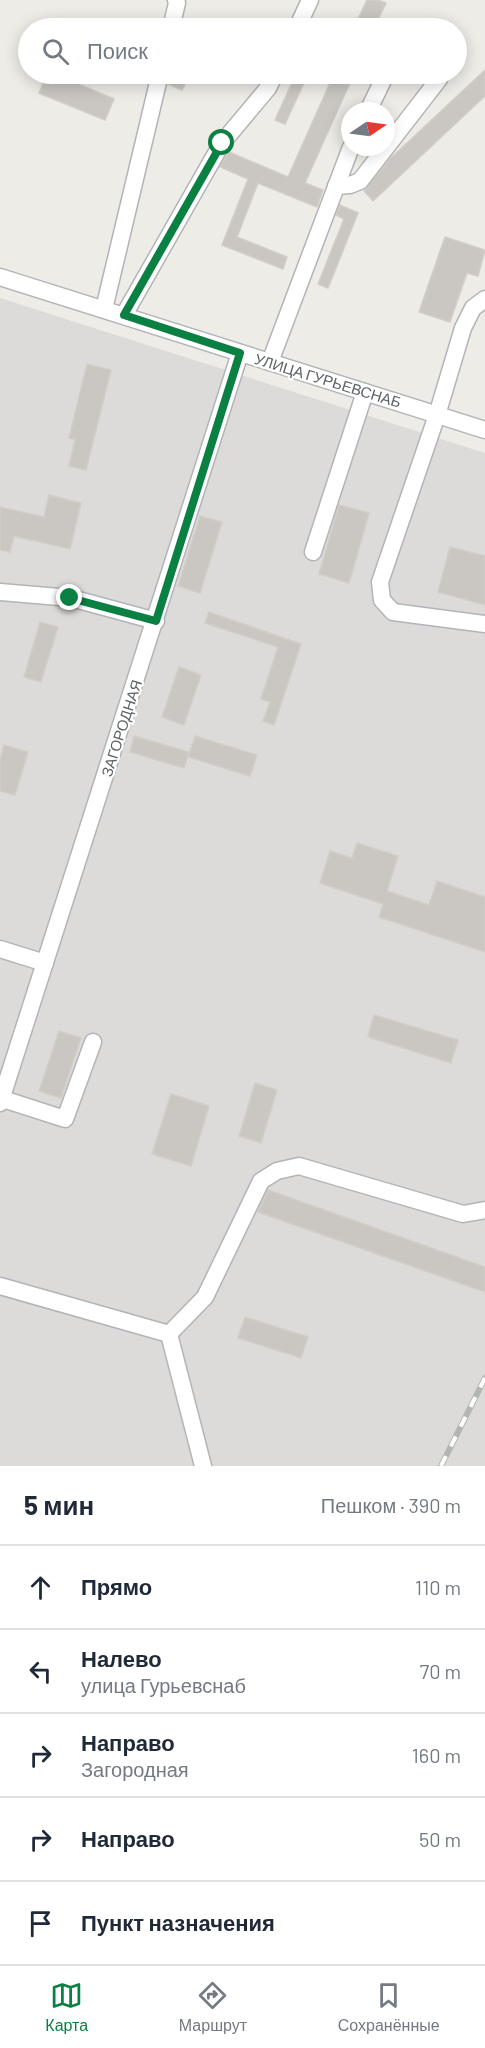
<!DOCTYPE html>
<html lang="ru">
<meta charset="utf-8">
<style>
body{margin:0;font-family:Barlow,sans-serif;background:#f2f2f3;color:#1f2937}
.compass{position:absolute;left:341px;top:102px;width:54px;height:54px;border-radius:50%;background:#fff;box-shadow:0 3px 15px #0003;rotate:77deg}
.stop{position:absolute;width:18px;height:18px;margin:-14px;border:4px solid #0b8043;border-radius:50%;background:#fff}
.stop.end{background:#0b8043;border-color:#fff;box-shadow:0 2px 6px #0008}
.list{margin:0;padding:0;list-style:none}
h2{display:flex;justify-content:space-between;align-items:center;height:78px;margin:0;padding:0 24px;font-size:26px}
h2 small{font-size:20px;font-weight:400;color:#747a83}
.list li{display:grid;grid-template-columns:39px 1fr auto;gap:18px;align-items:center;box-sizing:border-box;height:84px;padding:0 24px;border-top:2px solid #e0e1e3}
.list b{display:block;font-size:22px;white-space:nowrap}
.list p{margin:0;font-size:20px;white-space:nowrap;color:#747a83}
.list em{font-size:20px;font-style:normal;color:#747a83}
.icon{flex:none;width:33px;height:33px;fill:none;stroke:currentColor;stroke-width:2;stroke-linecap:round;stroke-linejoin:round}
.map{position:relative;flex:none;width:485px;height:1466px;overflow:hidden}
.search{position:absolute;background:#fff;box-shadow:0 3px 15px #0003;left:18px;right:18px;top:18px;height:66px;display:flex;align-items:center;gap:15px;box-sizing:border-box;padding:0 21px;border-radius:33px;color:#747a83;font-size:22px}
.sheet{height:498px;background:#fff}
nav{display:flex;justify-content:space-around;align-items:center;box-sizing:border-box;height:84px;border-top:2px solid #e0e1e3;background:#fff;font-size:16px;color:#747a83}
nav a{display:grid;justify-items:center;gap:3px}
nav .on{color:#0b8043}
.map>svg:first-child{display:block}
.industrial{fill:#dddbd9}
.building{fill:#cac7c3;stroke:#d2cdc6;stroke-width:1.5}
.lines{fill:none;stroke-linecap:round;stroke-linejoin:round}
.minor-casing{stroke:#b2b4b7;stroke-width:19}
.minor{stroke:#fff;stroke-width:16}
.rail-casing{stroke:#b4b5b5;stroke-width:6}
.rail{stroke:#fff;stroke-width:4;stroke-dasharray:11;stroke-linecap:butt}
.route{stroke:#0b8043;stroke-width:8}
.labels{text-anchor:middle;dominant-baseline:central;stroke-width:4.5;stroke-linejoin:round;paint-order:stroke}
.street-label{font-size:15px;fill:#5e6265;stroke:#fff}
</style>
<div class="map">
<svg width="485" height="1466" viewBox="0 0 485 1466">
<rect width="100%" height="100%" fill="#eeece7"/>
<path class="industrial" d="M 0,298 L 485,453 L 485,1466 L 0,1466 Z"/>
<g class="building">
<path d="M 367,0 L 378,0 L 386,3 L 374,28 L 354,28 Z"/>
<path d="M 485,70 L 485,96 L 373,201 L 364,191 L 391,158 Z"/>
<path d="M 47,74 L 60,74 L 59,76 L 114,99 L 105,120 L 39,93 Z"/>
<path d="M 170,74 L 190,74 L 182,90 L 168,84 Z"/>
<path d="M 296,74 L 308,74 L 285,124 L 275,120 Z"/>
<path d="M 334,74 L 354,74 L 305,183 L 323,190 L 317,207 L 258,183 L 237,237 L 287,257 L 283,269 L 222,245 L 248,179 L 220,167 L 229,152 L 288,177 Z"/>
<path d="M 340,205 L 358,213 L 328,288 L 318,284 L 344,219 L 336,215 Z"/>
<path d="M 445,237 L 485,250 L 478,276 L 467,273 L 450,322 L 419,312 Z"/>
<path d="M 87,364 L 111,370 L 86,470 L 69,466 L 75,440 L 69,438 Z"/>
<path d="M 49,495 L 81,503 L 70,549 L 14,536 L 10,552 L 0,550 L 0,507 L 44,517 Z"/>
<path d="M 339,505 L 369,513 L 349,583 L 319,574 Z"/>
<path d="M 200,516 L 222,522 L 200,593 L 178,586 Z"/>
<path d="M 450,547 L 485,556 L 485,605 L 438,592 Z"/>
<path d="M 209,612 L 301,644 L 274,725 L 263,721 L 270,702 L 261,699 L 278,647 L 205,623 Z"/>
<path d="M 40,622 L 58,627 L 41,682 L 24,677 Z"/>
<path d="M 179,667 L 201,675 L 184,725 L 162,717 Z"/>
<path d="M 134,736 L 189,752 L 184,768 L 130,752 Z"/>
<path d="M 195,736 L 257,755 L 250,776 L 188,757 Z"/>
<path d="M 4,745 L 28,752 L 15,795 L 0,791 L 0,760 Z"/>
<path d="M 357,843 L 398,856 L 387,891 L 429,905 L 437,881 L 485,897 L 485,952 L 379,917 L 383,904 L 320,883 L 330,851 L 352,858 Z"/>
<path d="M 374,1015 L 458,1040 L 451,1063 L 368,1037 Z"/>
<path d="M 59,1031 L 81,1038 L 61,1098 L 39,1091 Z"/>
<path d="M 255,1083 L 277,1090 L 261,1143 L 239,1136 Z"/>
<path d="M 171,1094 L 209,1106 L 191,1166 L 152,1154 Z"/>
<path d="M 268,1190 L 485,1267 L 485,1292 L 258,1212 Z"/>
<path d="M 245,1317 L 308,1337 L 301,1358 L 238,1338 Z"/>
</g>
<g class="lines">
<defs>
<g id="minor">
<path d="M 171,28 L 177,3 L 176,0"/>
<path d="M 297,28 L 310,0"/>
<path d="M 368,111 L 386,74"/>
<path d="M 336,186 L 350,185 L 360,181 L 439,79 L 440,74"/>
<path d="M 0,277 L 485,430"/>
<path d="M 485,299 L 473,308 L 463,328 L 437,415 L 380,582 L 382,600 L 393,612 L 485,624"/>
<path d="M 104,309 L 160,74"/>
<path d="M 124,315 L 222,143 L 268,88 L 275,74"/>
<path d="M 270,362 L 351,147"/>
<path d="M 313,552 L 365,392"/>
<path d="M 0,592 L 71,598 L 156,621"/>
<path d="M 0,949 L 45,963"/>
<path d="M 0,1098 L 65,1119 L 93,1042"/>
<path d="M 0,1103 L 240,353"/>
<path d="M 0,1286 L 169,1334 L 205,1297 L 261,1181 L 277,1171 L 299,1166 L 463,1214 L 485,1210"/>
<path d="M 169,1334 L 203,1466"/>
</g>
</defs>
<use href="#minor" class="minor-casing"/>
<use href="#minor" class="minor"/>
<defs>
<path id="rail" d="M 441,1466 L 485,1378"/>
</defs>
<use href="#rail" class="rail-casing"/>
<use href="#rail" class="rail"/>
</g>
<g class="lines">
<path class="route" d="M 70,598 L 156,621 L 240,353 L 124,315 L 222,143"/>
</g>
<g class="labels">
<g class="street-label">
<text transform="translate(328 380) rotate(17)">УЛИЦА ГУРЬЕВСНАБ</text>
<text transform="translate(121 728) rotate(-72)">ЗАГОРОДНАЯ</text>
</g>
</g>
</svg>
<svg class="compass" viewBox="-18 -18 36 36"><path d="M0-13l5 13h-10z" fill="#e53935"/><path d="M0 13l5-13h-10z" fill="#747a83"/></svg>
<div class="stop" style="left:222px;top:143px"></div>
<div class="stop end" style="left:70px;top:598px"></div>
<div class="search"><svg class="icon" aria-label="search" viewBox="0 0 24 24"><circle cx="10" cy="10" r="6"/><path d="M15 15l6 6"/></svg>Поиск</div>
</div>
<section class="sheet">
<h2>5 мин<small>Пешком · 390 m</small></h2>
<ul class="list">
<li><svg class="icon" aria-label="ahead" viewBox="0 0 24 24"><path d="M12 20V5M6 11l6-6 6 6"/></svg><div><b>Прямо</b></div><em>110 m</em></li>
<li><svg class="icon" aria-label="left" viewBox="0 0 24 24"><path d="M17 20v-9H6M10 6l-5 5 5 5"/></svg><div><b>Налево</b><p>улица Гурьевснаб</p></div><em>70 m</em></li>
<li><svg class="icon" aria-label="right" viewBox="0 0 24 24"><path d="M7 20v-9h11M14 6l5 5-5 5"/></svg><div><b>Направо</b><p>Загородная</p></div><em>160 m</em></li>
<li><svg class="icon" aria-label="right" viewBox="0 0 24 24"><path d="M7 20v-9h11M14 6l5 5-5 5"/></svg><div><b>Направо</b></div><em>50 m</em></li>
<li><svg class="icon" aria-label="arrive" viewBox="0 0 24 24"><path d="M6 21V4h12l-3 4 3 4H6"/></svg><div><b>Пункт назначения</b></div></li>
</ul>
</section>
<nav>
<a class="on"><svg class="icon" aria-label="map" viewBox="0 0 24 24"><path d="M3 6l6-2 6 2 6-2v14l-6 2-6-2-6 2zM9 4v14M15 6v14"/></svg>Карта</a>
<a><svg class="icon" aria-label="directions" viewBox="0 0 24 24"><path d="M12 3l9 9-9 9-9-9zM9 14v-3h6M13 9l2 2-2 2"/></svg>Маршрут</a>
<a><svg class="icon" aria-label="saved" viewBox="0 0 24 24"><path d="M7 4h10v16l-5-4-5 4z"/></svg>Сохранённые</a>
</nav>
